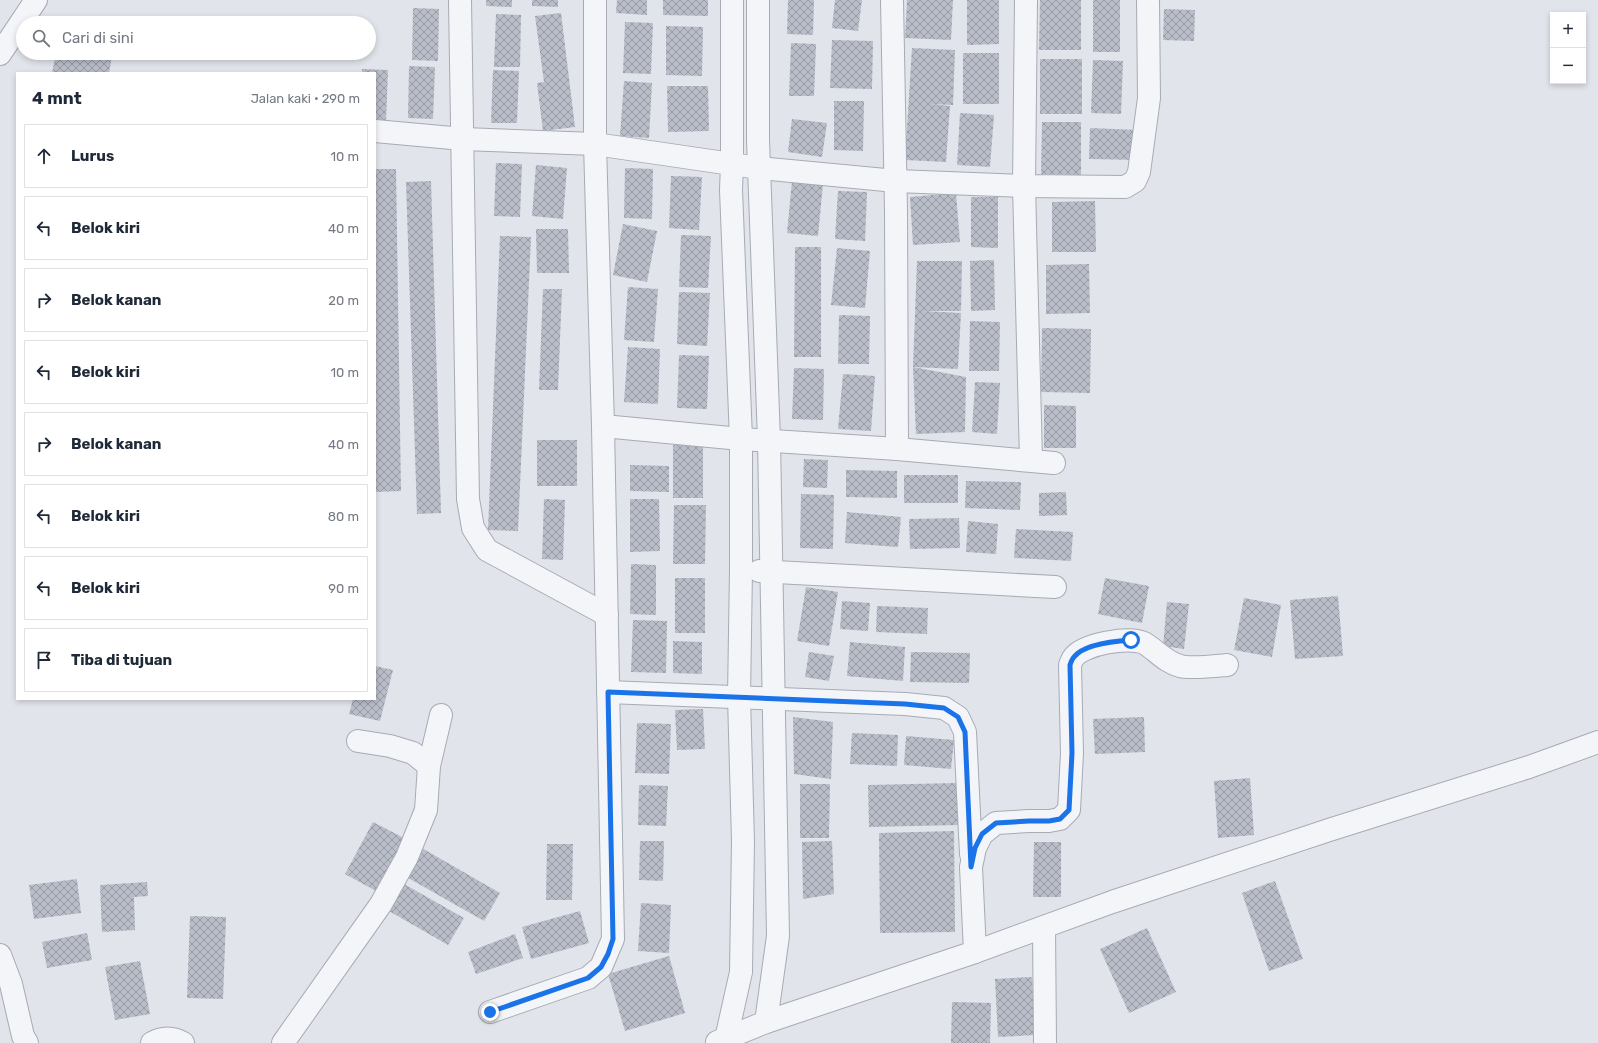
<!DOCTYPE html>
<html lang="id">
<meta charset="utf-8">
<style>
body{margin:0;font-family:Rubik,sans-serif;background:#f6f6f7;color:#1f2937}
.controls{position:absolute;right:12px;top:12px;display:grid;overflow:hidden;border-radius:0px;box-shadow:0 2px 6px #0003}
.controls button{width:36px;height:36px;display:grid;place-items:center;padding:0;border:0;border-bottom:1px solid #e0e1e3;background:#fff;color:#1f2937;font:20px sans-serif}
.stop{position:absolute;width:12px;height:12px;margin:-9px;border:3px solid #1a73e8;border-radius:50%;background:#fff}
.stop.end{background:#1a73e8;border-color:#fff;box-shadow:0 1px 4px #0008}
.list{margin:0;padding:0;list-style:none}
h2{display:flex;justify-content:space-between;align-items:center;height:52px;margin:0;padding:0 16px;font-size:17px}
h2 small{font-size:13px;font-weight:400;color:#747a83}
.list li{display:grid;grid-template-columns:26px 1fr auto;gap:12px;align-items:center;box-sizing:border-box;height:64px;margin:0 8px 8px;padding:0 8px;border:1px solid #e0e1e3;border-radius:0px}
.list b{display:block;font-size:15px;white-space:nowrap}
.list em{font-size:13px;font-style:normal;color:#747a83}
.icon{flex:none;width:22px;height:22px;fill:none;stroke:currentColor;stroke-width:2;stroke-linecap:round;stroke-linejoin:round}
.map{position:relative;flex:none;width:1598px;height:1043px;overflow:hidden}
.search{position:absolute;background:#fff;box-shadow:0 2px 6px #0003;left:16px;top:16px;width:360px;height:44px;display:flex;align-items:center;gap:10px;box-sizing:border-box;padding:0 14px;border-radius:22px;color:#747a83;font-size:15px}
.panel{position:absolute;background:#fff;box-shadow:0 2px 6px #0003;left:16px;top:72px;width:360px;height:628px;border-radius:0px}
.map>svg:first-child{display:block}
.building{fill:url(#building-cross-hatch)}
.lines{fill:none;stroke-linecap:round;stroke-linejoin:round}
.minor-casing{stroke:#a6abb5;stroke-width:24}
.minor{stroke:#f4f5f8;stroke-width:22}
.route{stroke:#1a73e8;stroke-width:5}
</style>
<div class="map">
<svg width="1598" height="1043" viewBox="0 0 1598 1043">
<defs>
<pattern id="building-cross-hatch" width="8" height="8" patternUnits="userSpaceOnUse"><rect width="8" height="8" fill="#b8bdc8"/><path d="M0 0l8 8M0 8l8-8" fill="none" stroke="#969aa4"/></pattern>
</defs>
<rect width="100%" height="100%" fill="#e1e4ea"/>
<g class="building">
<path d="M 486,0 L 512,0 L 512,7 L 486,6 Z"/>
<path d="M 532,0 L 558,0 L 558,7 L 532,6 Z"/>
<path d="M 617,0 L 647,0 L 647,15 L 616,13 Z"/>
<path d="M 663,0 L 708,0 L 708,16 L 663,15 Z"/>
<path d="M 788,0 L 814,0 L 813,35 L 787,34 Z"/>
<path d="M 835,0 L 862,0 L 858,31 L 832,28 Z"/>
<path d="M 907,0 L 953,0 L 951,40 L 905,38 Z"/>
<path d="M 967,0 L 999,0 L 999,44 L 967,45 Z"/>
<path d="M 1040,0 L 1081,0 L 1081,50 L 1039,50 Z"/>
<rect x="1093" y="0" width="27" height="52"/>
<path d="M 413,8 L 439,9 L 438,61 L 412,60 Z"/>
<path d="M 1164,9 L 1195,10 L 1194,41 L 1163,40 Z"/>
<path d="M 561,13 L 575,127 L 543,131 L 537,83 L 544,82 L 535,16 Z"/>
<path d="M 496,14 L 521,15 L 520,67 L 494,67 Z"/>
<path d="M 625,22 L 653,23 L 651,74 L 623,73 Z"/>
<path d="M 666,26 L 703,27 L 702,76 L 666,75 Z"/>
<path d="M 832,40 L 873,41 L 872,89 L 830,88 Z"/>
<path d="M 791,43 L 816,44 L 814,96 L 789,96 Z"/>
<path d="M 912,48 L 955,50 L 953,105 L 930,104 L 950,106 L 946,162 L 905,160 Z"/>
<path d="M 56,53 L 97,53 L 112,56 L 109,73 L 52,73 Z"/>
<rect x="963" y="53" width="36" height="51"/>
<rect x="1040" y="59" width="42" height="55"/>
<path d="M 1093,60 L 1123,61 L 1121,114 L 1091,113 Z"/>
<path d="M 409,66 L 435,67 L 433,119 L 408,118 Z"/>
<path d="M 362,69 L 388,70 L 386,122 L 375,122 L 375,73 L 362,73 Z"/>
<path d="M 493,70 L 519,71 L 517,123 L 491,123 Z"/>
<path d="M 624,81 L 652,83 L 649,138 L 620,136 Z"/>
<path d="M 667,86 L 708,86 L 709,131 L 668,132 Z"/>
<path d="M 834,101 L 864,101 L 863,151 L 834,150 Z"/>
<path d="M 960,113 L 994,115 L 990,167 L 957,165 Z"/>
<path d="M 792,119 L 827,123 L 822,157 L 788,152 Z"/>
<path d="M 1042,122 L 1081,122 L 1081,175 L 1041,174 Z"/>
<path d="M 1090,128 L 1138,130 L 1137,160 L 1089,159 Z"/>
<path d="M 496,163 L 522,164 L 520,217 L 494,216 Z"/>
<path d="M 536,165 L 567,168 L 563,219 L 532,216 Z"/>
<path d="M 625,168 L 653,169 L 652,219 L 624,218 Z"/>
<path d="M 375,169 L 396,169 L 401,491 L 375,492 Z"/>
<path d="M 671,176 L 702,177 L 699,230 L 669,228 Z"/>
<path d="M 431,181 L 441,513 L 417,514 L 406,182 Z"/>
<path d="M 792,181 L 823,184 L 818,236 L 787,233 Z"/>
<path d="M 838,191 L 867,192 L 865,241 L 835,239 Z"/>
<path d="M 956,193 L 960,242 L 913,245 L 910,197 Z"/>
<path d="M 971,197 L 998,197 L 998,248 L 971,247 Z"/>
<path d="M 1095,201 L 1096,252 L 1052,252 L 1052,202 Z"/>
<path d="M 623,224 L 657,231 L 647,282 L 613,275 Z"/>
<path d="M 536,229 L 568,229 L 569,273 L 537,273 Z"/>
<path d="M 681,235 L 711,236 L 708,288 L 679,287 Z"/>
<path d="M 500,236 L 531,237 L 518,531 L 488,530 Z"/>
<path d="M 795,247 L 821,247 L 821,357 L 794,357 Z"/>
<path d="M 837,248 L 870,251 L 865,308 L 831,305 Z"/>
<path d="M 994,260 L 995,310 L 971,311 L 970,261 Z"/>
<path d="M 917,261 L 962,261 L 961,311 L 923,311 L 961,313 L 958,369 L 913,367 Z"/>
<path d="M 1089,264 L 1090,313 L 1046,314 L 1046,265 Z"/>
<path d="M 628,287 L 658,289 L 654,342 L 624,340 Z"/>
<path d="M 543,289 L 562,289 L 558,390 L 539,390 Z"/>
<path d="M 679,292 L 710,293 L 707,346 L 677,344 Z"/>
<path d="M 839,315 L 870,316 L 869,364 L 838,364 Z"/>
<path d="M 970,321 L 1000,322 L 999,371 L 969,371 Z"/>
<path d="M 1042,328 L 1091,329 L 1090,393 L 1041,392 Z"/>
<path d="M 628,347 L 660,349 L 658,404 L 624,402 Z"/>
<path d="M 679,355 L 709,356 L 707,409 L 677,408 Z"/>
<path d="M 913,367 L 966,377 L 965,432 L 916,434 Z"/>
<path d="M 794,368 L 824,369 L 823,420 L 792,419 Z"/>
<path d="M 843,374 L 875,376 L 871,431 L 838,429 Z"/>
<path d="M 975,382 L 1000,383 L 997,434 L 972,432 Z"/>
<path d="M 1044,405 L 1076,406 L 1076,448 L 1044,448 Z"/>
<rect x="537" y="440" width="40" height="46"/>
<rect x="673" y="445" width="30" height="53"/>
<path d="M 804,459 L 828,460 L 827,488 L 803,487 Z"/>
<path d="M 630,465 L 669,466 L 669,492 L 630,491 Z"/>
<path d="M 846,470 L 897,471 L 897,498 L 846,497 Z"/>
<rect x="904" y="475" width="54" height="28"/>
<path d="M 966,481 L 1021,482 L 1020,510 L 965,508 Z"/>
<path d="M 1066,492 L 1067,515 L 1039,516 L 1039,493 Z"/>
<path d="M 801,494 L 834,495 L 833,549 L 800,548 Z"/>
<path d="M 544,499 L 565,500 L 563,560 L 542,559 Z"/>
<path d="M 630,499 L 659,499 L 660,551 L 630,552 Z"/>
<path d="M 674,505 L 706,505 L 705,564 L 673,564 Z"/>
<path d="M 847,512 L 901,517 L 898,547 L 845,543 Z"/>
<path d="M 959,518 L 960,548 L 910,549 L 909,519 Z"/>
<path d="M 968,521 L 998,524 L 996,554 L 966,552 Z"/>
<path d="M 1016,529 L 1073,532 L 1071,561 L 1014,558 Z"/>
<path d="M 631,564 L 656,565 L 656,615 L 630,614 Z"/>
<rect x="675" y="578" width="30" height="55"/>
<path d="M 1105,578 L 1149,586 L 1142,623 L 1098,614 Z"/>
<path d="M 806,587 L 838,592 L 829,646 L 797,641 Z"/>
<path d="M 1338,596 L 1343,656 L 1295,659 L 1290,600 Z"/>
<path d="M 1244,598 L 1281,605 L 1272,657 L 1234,650 Z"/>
<path d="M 842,601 L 870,603 L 868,631 L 840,629 Z"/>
<path d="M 1167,602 L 1189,604 L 1184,649 L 1163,646 Z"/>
<path d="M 877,606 L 928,608 L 927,634 L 876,632 Z"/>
<path d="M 633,620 L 667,621 L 666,673 L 631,672 Z"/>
<path d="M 673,641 L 702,642 L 702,674 L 673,673 Z"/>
<path d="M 850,642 L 905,647 L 903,681 L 847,676 Z"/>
<path d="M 809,652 L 834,656 L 829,681 L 805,677 Z"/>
<path d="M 911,652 L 970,653 L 969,683 L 910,682 Z"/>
<path d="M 375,666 L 393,670 L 380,721 L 349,714 L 353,699 L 375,699 Z"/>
<path d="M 703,709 L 705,749 L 677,750 L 675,710 Z"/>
<path d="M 793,717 L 833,722 L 831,779 L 794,774 Z"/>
<path d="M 1144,717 L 1145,752 L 1095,754 L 1093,719 Z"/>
<path d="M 637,723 L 671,724 L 669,774 L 635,773 Z"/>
<path d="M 852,733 L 898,735 L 897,766 L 850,764 Z"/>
<path d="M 906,736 L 954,740 L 951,769 L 904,765 Z"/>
<path d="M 1250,778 L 1254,835 L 1218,838 L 1214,781 Z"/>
<path d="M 957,783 L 958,825 L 869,827 L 868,785 Z"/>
<path d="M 800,784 L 830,784 L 829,838 L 800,838 Z"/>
<path d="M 639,785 L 668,786 L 666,826 L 638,825 Z"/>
<path d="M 373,822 L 404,838 L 376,891 L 345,874 Z"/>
<path d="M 954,831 L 955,932 L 880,933 L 879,833 Z"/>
<path d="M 640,841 L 664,841 L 663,881 L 639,880 Z"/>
<path d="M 832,841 L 834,894 L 803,899 L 802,842 Z"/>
<path d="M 1034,842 L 1061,842 L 1061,897 L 1033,897 Z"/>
<path d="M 547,844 L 573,844 L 572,900 L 546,900 Z"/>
<path d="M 420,847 L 500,893 L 484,921 L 403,875 Z"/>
<path d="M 77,879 L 81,913 L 34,919 L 29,885 Z"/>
<path d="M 1275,881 L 1303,959 L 1269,971 L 1242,893 Z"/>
<path d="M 147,882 L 148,896 L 134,897 L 135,930 L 102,932 L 100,885 Z"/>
<path d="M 404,884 L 464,918 L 448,945 L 389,911 Z"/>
<path d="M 641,903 L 671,905 L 669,953 L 638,951 Z"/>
<path d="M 580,911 L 589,943 L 531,959 L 522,927 Z"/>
<path d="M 190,916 L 226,917 L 223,999 L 187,998 Z"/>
<path d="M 1147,928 L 1176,992 L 1129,1013 L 1100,949 Z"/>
<path d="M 87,933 L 92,960 L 47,968 L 42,942 Z"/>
<path d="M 515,934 L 523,958 L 476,974 L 468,952 Z"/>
<path d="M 669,956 L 685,1013 L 625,1031 L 608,974 Z"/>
<path d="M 140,961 L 150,1014 L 115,1020 L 105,967 Z"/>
<path d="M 1032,977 L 1035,1035 L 998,1037 L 995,979 Z"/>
<path d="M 952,1002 L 991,1003 L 990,1043 L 951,1043 Z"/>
</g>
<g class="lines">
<defs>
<g id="minor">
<path d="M 460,0 L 468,499 L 473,528 L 487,550 L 607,615"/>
<path d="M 758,0 L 758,140 L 769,440 L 778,936 L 766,1022"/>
<path d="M 892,0 L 896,210 L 897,449"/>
<path d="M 1026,0 L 1024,186 L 1031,460"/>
<path d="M 0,54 L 36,0"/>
<path d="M 375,131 L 463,139 L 595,144 L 759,168 L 896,181 L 1024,186 L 1125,187 L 1135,181 L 1139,172 L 1149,98 L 1148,0"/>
<path d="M 603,426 L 741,439 L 897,449 L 1054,463"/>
<path d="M 759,571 L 1055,587"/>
<path d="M 608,692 L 905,704 L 944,708 L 958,717 L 965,732 L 971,854"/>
<path d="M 358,741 L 390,746 L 413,753 L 429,766"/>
<path d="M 1044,927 L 1045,1043"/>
<path d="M 975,952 L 971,867 L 975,848 L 982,834 L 996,823 L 1029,821 L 1049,821 L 1060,819 L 1069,810 L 1072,753 L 1070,665 C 1071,663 1072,659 1074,657 C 1084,644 1129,636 1144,643 C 1156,650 1165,662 1180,666 C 1189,669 1216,666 1227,665"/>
<path d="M 0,955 L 11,984 L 23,1036 L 27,1043"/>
<path d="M 490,1012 L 588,978 L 601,967 L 613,939 L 603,426 L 595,144 L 595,0"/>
<path d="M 717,1042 L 766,1022 L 975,952 L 1112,902 L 1329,830 L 1529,767 L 1598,742"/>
<path d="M 152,1043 C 162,1037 173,1037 183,1043"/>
<path d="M 283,1043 L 381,904 L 407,857 L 426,810 L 429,766 L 441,715"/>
<path d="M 728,1043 L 726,1039 L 741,972 L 743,841 L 739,697 L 741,569 L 741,439 L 731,190 L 732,164 L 732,0"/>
</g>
</defs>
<use href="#minor" class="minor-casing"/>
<use href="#minor" class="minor"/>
</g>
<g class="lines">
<path class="route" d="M 490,1012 L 588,978 L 601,967 L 608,954 L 613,939 L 608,692 L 905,704 L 944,708 L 958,717 L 965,732 L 971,867 L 975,848 L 982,834 L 996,823 L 1029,821 L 1049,821 L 1060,819 L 1069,810 L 1072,753 L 1070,665 C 1071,662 1072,659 1074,657 C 1084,644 1116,641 1131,640"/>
</g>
</svg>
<div class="controls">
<button>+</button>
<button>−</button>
</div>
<div class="stop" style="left:1131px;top:640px"></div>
<div class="stop end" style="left:490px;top:1012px"></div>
<div class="search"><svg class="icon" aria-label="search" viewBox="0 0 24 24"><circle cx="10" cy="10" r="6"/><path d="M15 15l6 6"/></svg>Cari di sini</div>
<section class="panel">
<h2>4 mnt<small>Jalan kaki · 290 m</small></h2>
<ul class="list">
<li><svg class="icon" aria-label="ahead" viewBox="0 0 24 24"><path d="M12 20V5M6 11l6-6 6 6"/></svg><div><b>Lurus</b></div><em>10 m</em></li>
<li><svg class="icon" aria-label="left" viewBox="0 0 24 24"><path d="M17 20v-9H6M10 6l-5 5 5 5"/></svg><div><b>Belok kiri</b></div><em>40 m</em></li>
<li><svg class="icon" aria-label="right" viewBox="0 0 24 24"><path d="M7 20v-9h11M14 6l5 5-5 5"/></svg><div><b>Belok kanan</b></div><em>20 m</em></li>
<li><svg class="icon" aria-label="left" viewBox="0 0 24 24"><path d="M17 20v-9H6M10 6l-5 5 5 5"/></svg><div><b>Belok kiri</b></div><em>10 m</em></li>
<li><svg class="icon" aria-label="right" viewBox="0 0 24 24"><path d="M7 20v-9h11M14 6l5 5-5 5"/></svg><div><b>Belok kanan</b></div><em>40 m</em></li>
<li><svg class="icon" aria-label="left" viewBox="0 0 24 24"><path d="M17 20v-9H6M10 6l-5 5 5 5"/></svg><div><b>Belok kiri</b></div><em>80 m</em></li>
<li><svg class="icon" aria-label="left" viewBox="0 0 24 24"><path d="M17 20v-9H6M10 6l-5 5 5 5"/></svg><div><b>Belok kiri</b></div><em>90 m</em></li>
<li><svg class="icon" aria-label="arrive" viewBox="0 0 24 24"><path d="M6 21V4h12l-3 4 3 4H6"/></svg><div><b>Tiba di tujuan</b></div></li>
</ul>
</section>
</div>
